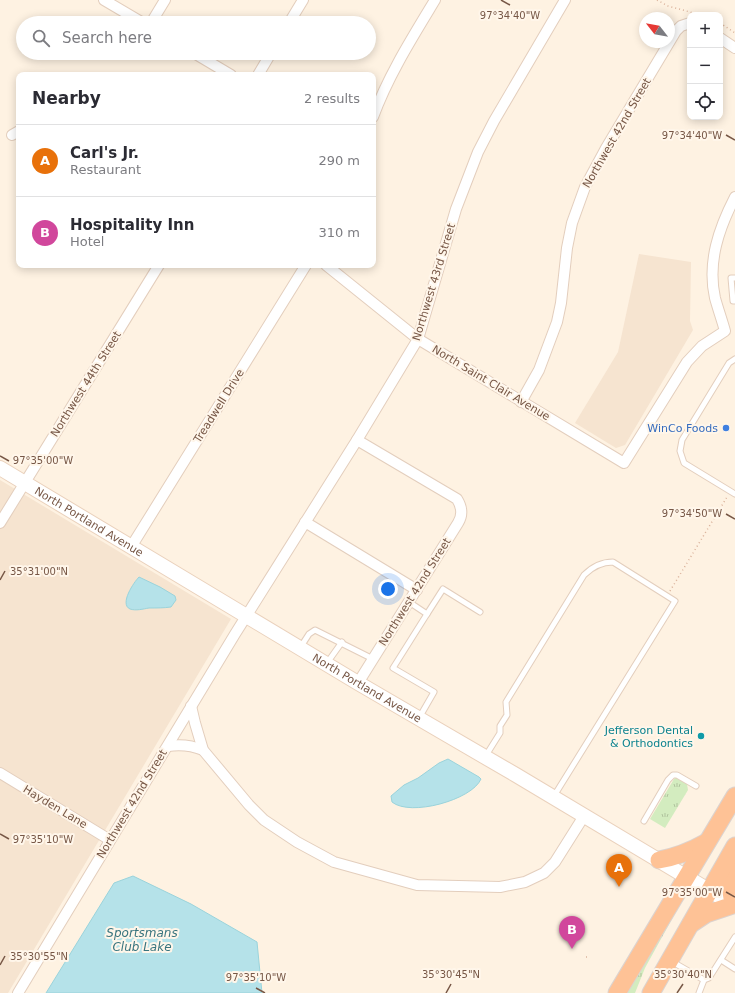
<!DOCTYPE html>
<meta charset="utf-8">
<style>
body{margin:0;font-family:"DejaVu Sans",sans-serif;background:#f7f7f7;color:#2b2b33}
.controls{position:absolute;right:12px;top:12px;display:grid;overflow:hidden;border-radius:8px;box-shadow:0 2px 10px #0003}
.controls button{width:36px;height:36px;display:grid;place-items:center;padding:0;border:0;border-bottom:1px solid #e1e1e2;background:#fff;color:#2b2b33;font:20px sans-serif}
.compass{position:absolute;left:639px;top:12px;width:36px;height:36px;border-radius:50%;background:#fff;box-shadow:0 2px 10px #0003;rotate:301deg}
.you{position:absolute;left:388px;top:589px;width:14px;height:14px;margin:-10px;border:3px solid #fff;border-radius:50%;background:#1a73e8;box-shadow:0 0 0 6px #1a73e833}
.badge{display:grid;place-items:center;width:26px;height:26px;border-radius:50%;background:#f1623e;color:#fff;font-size:13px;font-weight:700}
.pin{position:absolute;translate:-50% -33px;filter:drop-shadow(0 1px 2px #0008)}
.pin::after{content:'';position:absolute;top:21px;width:14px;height:12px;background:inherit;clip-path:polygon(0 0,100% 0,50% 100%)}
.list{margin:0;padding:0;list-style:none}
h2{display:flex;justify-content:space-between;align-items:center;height:52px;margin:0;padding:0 16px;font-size:17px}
h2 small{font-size:13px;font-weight:400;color:#7c7c81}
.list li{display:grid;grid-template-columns:26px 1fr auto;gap:12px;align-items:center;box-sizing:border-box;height:72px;padding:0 16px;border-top:1px solid #e1e1e2}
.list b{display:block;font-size:15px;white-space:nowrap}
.list p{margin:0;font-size:13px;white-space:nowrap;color:#7c7c81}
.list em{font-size:13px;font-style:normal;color:#7c7c81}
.icon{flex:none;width:22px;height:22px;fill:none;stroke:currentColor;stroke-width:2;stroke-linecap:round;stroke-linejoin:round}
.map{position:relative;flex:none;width:735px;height:993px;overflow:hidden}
.search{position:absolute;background:#fff;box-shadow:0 2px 10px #0003;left:16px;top:16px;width:360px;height:44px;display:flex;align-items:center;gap:10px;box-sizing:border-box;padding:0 14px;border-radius:22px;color:#7c7c81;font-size:15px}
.panel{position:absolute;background:#fff;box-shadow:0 2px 10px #0003;left:16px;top:72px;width:360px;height:196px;border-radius:8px}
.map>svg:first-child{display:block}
.residential{fill:#f6e4d0}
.grass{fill:url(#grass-tufts)}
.water{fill:#b5e2e9;stroke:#9ad3db}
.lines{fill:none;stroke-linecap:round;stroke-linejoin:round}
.service-casing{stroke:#e3cebd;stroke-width:7}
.minor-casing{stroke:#e3cebd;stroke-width:12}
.secondary-casing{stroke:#ead1bc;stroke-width:16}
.trunk-casing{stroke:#dcd3cf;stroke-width:19}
.path{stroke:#dab29b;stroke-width:1.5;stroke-dasharray:1 3;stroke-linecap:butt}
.service{stroke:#fff;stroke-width:5}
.minor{stroke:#fff;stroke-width:10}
.secondary{stroke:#fff;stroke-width:14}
.trunk{stroke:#fec296;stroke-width:17}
.ticks{fill:none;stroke:#775746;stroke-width:1.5}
.shop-dot{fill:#3f7fe0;stroke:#fff6ea;stroke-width:1.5}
.culture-dot{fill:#0f9aa8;stroke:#fff6ea;stroke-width:1.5}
.labels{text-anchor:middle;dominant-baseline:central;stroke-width:4;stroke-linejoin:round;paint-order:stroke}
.street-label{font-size:11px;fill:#775746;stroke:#fff6ea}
.shop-label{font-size:11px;fill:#366cbe;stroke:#fff6ea;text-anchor:end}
.culture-label{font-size:11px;fill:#0d838f;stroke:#fff6ea;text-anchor:end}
.water-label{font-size:12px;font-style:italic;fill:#39747e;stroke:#fff6ea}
.ticks-label{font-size:10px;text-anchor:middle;fill:#775746;stroke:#fff6ea;stroke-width:4;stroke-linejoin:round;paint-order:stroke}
</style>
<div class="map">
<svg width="735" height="993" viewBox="0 0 735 993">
<defs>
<pattern id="grass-tufts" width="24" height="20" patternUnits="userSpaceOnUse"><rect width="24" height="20" fill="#d3ecbf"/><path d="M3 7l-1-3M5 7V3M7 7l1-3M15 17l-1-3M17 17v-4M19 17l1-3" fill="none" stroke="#b0c29d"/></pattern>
</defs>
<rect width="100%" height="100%" fill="#fef2e2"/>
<g class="residential">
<path d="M 639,254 L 691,262 L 690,321 L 693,330 L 625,445 L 616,448 L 575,423 L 618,352 Z"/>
<path d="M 0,480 L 231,619 L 8,993 L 0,993 Z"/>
</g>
<g class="grass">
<path d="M 677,777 L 687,784 L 688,790 L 665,828 L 650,819 L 674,779 Z"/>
<path d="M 678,904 L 678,908 L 645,968 L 635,993 L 623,993 Z"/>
</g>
<g class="water">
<path d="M 139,577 L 160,587 L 175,596 L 176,600 L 171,607 C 164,608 157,608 149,608 C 143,609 136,611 130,609 C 119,604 134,582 139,577 Z"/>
<path d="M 448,759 L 479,777 L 481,779 C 472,800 410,817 392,802 L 391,796 L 404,785 L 418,778 L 439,763 Z"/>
<path d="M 133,876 L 191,904 L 257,942 L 262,993 L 46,993 L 114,883 Z"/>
</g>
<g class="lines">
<defs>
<g id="service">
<path d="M 735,278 L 731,278 L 733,301 L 735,301"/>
<path d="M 735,359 L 729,363 L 682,440 L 680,451 L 684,463 L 735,494"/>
<path d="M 409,602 L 427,614 L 443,589 L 480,612"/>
<path d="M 300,648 L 309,634 L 315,630 L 373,659"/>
<path d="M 327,663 L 342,642"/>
<path d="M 419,718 L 434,692 L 393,668 L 427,614"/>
<path d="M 485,757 L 500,733 L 500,726 L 507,715 L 506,702 L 584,575 C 592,567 601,562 613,562 L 675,601 L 554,796"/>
<path d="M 644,821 L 668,780 L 673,775 L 677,775 L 696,786"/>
<path d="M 721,960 L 735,969"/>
<path d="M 671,961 L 704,980 L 709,978 L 735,937"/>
<path d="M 699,993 L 704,980"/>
</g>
<g id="minor">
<path d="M 104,0 L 143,23"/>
<path d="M 151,23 L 165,0"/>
<path d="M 289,23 L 303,0"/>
<path d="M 720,38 L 735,48"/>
<path d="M 194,53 L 231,75"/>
<path d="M 258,75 L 271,53"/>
<path d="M 373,117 C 388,76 412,38 435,0"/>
<path d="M 12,135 L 19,131"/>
<path d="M 326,265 L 418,339 L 624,463 L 687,362 L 702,346 L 725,331 C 722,320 718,309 715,298 C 707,262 719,228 735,197"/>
<path d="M 521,402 L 539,370 L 557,322 L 561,303 L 567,248 L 572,223 L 585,187 L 606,148 L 676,31 L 681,26 L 690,23"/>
<path d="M 357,440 L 457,499 C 462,507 463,515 458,523 L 358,683"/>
<path d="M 305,522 L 417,590"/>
<path d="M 0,523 L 159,265"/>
<path d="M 131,547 L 306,265"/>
<path d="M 191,706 L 195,723 L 203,750 L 249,805 L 264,820 L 297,842 L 334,862 L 417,885 L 500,887 L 525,882 L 544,873 L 555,862 L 584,816"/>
<path d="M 168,746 C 181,744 191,745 203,750"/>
<path d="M 0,773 L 110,840"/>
<path d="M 18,993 L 235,634 L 357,440 L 418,339 L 456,209 L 478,152 L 494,121 L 565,0"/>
</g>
<g id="secondary">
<path id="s1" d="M 0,468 L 358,683 L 516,775 L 735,906"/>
</g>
<g id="trunk">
<path d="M 659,860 C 676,857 691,851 707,842"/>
<path d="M 691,924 L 706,914 L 733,905 L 729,878 L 729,858"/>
<path d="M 617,993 L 735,796"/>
<path d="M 651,993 L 735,846"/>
</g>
</defs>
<use href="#service" class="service-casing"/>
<use href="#minor" class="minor-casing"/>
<use href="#secondary" class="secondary-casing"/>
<use href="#trunk" class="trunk-casing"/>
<g class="path">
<path d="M 657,0 L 668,6 L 701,15"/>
<path d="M 720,23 L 735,33"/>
<path d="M 670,591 L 727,497"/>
<path d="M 586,957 L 588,957"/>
</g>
<use href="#service" class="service"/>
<use href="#minor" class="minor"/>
<use href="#secondary" class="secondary"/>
<use href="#trunk" class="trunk"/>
</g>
<path class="ticks" d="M 501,0 L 510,5M 726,135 L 735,140M 0,456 L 9,461M 726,514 L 735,519M 0,580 L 5,571M 0,834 L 9,839M 726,892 L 735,897M 0,965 L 5,956M 256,988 L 265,993M 446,993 L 451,984M 677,993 L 683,984"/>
<circle class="shop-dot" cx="726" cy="428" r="4"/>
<circle class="culture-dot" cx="701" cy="736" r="4"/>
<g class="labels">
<g class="street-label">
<text transform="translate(617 133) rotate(-60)">Northwest 42nd Street</text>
<text transform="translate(434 282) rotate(-73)">Northwest 43rd Street</text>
<text transform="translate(491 383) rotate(31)">North Saint Clair Avenue</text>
<text transform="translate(86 384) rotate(-58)">Northwest 44th Street</text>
<text transform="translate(219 406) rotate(-58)">Treadwell Drive</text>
<text stroke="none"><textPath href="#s1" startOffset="104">North Portland Avenue</textPath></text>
<text transform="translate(415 592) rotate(-58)">Northwest 42nd Street</text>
<text stroke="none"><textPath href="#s1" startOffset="428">North Portland Avenue</textPath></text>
<text transform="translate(132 804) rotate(-59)">Northwest 42nd Street</text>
<text transform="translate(55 807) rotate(31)">Hayden Lane</text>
</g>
<g class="shop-label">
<text x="718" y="428">WinCo Foods</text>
</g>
<g class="culture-label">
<text x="693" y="730">Jefferson Dental<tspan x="693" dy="13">&amp; Orthodontics</tspan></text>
</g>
<g class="water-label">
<text x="142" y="933">Sportsmans<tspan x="142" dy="14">Club Lake</tspan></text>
</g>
</g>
<g class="ticks-label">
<text x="510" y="19">97°34'40"W</text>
<text x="692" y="139">97°34'40"W</text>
<text x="43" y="464">97°35'00"W</text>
<text x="692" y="517">97°34'50"W</text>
<text x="39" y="575">35°31'00"N</text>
<text x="43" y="843">97°35'10"W</text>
<text x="692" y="896">97°35'00"W</text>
<text x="39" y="960">35°30'55"N</text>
<text x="451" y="978">35°30'45"N</text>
<text x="683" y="978">35°30'40"N</text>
<text x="256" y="981">97°35'10"W</text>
</g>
</svg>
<div class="controls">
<button>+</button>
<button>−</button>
<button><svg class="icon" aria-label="locate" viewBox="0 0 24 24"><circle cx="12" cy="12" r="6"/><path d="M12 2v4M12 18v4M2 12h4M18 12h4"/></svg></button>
</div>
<svg class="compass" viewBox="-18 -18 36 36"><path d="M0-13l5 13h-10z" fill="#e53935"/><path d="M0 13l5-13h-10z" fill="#7c7c81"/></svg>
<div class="you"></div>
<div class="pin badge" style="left:619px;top:887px;background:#e8710a">A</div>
<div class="pin badge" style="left:572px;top:949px;background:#d1479c">B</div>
<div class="search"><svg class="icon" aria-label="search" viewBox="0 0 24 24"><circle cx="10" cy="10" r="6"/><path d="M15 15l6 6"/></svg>Search here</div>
<section class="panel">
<h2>Nearby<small>2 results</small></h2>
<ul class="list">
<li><span class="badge" style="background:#e8710a">A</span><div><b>Carl's Jr.</b><p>Restaurant</p></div><em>290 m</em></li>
<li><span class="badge" style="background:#d1479c">B</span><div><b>Hospitality Inn</b><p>Hotel</p></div><em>310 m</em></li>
</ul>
</section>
</div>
